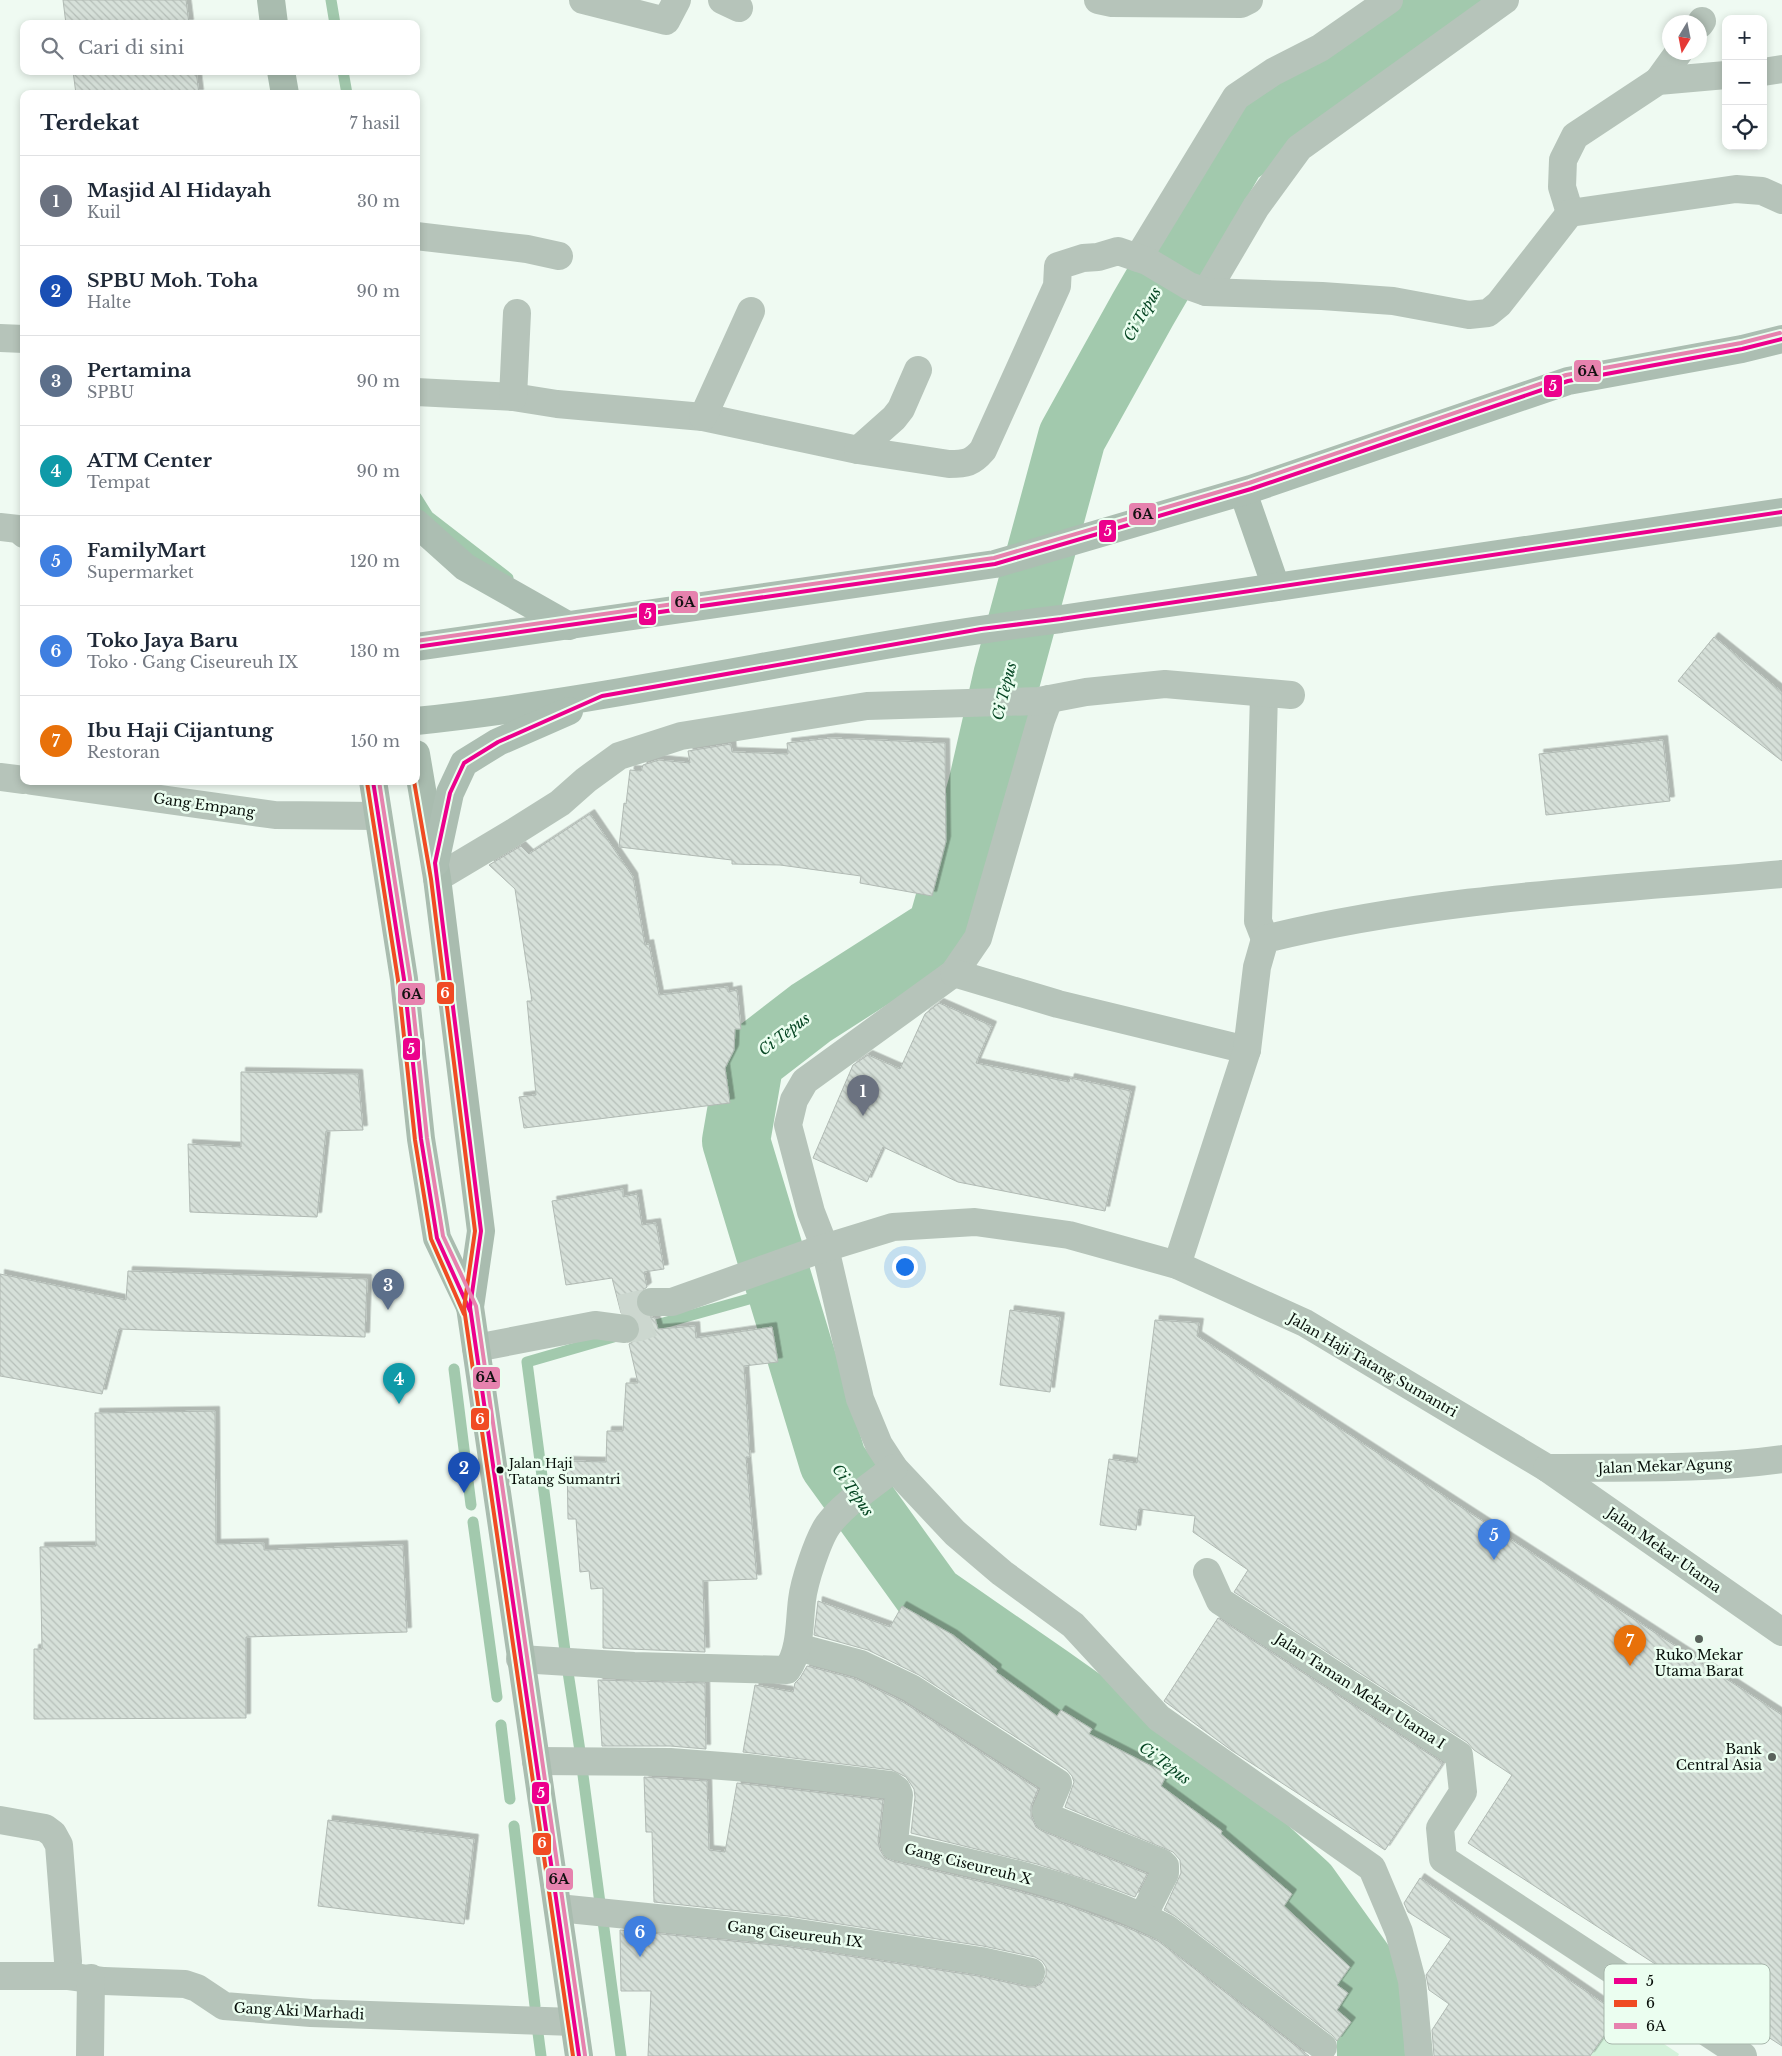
<!DOCTYPE html>
<html lang="id">
<meta charset="utf-8">
<style>
body{margin:0;font-family:"Libre Baskerville",serif;background:#f6f6f7;color:#1f2937}
.controls{position:absolute;right:15px;top:15px;display:grid;overflow:hidden;border-radius:10px;box-shadow:0 2px 8px #0003}
.controls button{width:45px;height:45px;display:grid;place-items:center;padding:0;border:0;border-bottom:1px solid #e0e1e3;background:#fff;color:#1f2937;font:25px sans-serif}
.compass{position:absolute;left:1662px;top:15px;width:45px;height:45px;border-radius:50%;background:#fff;box-shadow:0 2px 8px #0003;rotate:190deg}
.you{position:absolute;left:904px;top:1266px;width:18px;height:18px;margin:-12px;border:4px solid #fff;border-radius:50%;background:#1a73e8;box-shadow:0 0 0 8px #1a73e833}
.badge{display:grid;place-items:center;width:32px;height:32px;border-radius:50%;background:#0f766e;color:#fff;font-size:16px;font-weight:700}
.pin{position:absolute;translate:-50% -41px;filter:drop-shadow(0 1px 2px #0008)}
.pin::after{content:'';position:absolute;top:26px;width:18px;height:15px;background:inherit;clip-path:polygon(0 0,100% 0,50% 100%)}
.list{margin:0;padding:0;list-style:none}
h2{display:flex;justify-content:space-between;align-items:center;height:65px;margin:0;padding:0 20px;font-size:21px}
h2 small{font-size:16px;font-weight:400;color:#747a83}
.list li{display:grid;grid-template-columns:32px 1fr auto;gap:15px;align-items:center;box-sizing:border-box;height:90px;padding:0 20px;border-top:1px solid #e0e1e3}
.list b{display:block;font-size:19px;white-space:nowrap}
.list p{margin:0;font-size:16px;white-space:nowrap;color:#747a83}
.list em{font-size:16px;font-style:normal;color:#747a83}
.icon{flex:none;width:28px;height:28px;fill:none;stroke:currentColor;stroke-width:2;stroke-linecap:round;stroke-linejoin:round}
.map{position:relative;flex:none;width:1782px;height:2056px;overflow:hidden}
.search{position:absolute;background:#fff;box-shadow:0 2px 8px #0003;left:20px;top:20px;width:400px;height:55px;display:flex;align-items:center;gap:12px;box-sizing:border-box;padding:0 18px;border-radius:10px;color:#747a83;font-size:19px}
.panel{position:absolute;background:#fff;box-shadow:0 2px 8px #0003;left:20px;top:90px;width:400px;height:695px;border-radius:10px}
.map>svg:first-child{display:block}
.grass{fill:#d4f2db}
.lines{fill:none;stroke-linecap:round;stroke-linejoin:round}
.stream{stroke:#a2c9ad;stroke-width:11}
.river{stroke:#a2c9ad;stroke-width:68}
.building{fill:url(#building-back-hatch);stroke:#b1bab4;filter:url(#shadow)}
.tertiary-tunnel{stroke:#ccd7cf;stroke-width:28;stroke-dasharray:28 14;stroke-linecap:butt}
.minor{stroke:#b6c4ba;stroke-width:28}
.tertiary{stroke:#b6c4ba;stroke-width:28}
.primary{stroke:#a9bcaf;stroke-width:28}
.motorway{stroke:#acbeb2;stroke-width:28}
.bus-1-casing{stroke:#ebfef0;stroke-width:8}
.bus-2-casing{stroke:#ebfef0;stroke-width:8}
.bus-3-casing{stroke:#ebfef0;stroke-width:8}
.bus-1{stroke:#ec008c;stroke-width:4}
.bus-2{stroke:#f04b23;stroke-width:4}
.bus-3{stroke:#e682ae;stroke-width:4}
.bus-dot{fill:#080f0a;stroke:#ebfef0;stroke-width:2}
.poi-dot{fill:#59615b;stroke:#ebfef0;stroke-width:2}
.labels{text-anchor:middle;dominant-baseline:central;stroke-width:5;stroke-linejoin:round;paint-order:stroke}
.bus-label{font-size:13px;fill:#080f0a;stroke:#ebfef0;text-anchor:start}
.street-label{font-size:14px;fill:#080f0a;stroke:#ebfef0}
.poi-label{font-size:14px;fill:#080f0a;stroke:#ebfef0}
.water-label{font-size:15px;font-style:italic;fill:#054522;stroke:#ebfef0}
.key{fill:#ebfef0;stroke:#a7b6ab;stroke-width:1}
.key-label{font-size:14px;fill:#080f0a}
.line-badge{stroke:#ebfef0;stroke-width:2}
.badge-label{font-size:14px;text-anchor:middle;font-weight:bold;fill:#fff}
.pale-badge-label{font-size:14px;text-anchor:middle;font-weight:bold;fill:#111}
</style>
<div class="map">
<svg width="1782" height="2056" viewBox="0 0 1782 2056">
<defs>
<pattern id="building-back-hatch" width="6" height="6" patternUnits="userSpaceOnUse" patternTransform="scale(1.25)"><rect width="6" height="6" fill="#d6e0d9"/><path d="M-1 5l2 2M0 0l6 6M5-1l2 2" fill="none" stroke="#b6bfb9"/></pattern>
<filter id="shadow"><feDropShadow dx="4.5" dy="-4.5" stdDeviation="0" flood-color="#0004"/></filter>
</defs>
<rect width="100%" height="100%" fill="#effaf2"/>
<path class="grass" d="M 1619,2014 L 1679,2054 L 1678,2056 L 1590,2056 Z"/>
<g class="lines">
<g class="stream">
<path d="M 331,0 L 335,24"/>
<path d="M 343,71 L 347,94"/>
<path d="M 416,497 L 428,516 L 508,578"/>
<path d="M 642,1329 L 781,1290"/>
<path d="M 454,1369 L 471,1505"/>
<path d="M 473,1522 L 497,1697"/>
<path d="M 565,1651 L 527,1362 L 617,1336"/>
<path d="M 568,1672 L 580,1751"/>
<path d="M 501,1725 L 510,1799"/>
<path d="M 583,1775 L 600,1903"/>
<path d="M 514,1826 L 535,2006"/>
<path d="M 603,1921 L 621,2056"/>
<path d="M 538,2033 L 541,2056"/>
</g>
<path class="river" d="M 1371,2056 L 1370,1978 L 1305,1887 L 1182,1774 L 1048,1679 L 931,1598 L 833,1462 L 736,1141 L 750,1060 L 811,1013 L 941,930 L 982,786 L 1007,677 L 1072,437 L 1143,309 L 1233,154 L 1452,0"/>
</g>
<g class="building">
<path d="M 63,0 L 186,0 L 189,24 L 66,24 Z"/>
<path d="M 73,71 L 196,71 L 199,94 L 76,94 Z"/>
<path d="M 1714,637 L 1782,692 L 1782,761 L 1678,681 Z"/>
<path d="M 831,738 L 945,743 L 946,841 L 932,896 L 860,883 L 861,876 L 780,865 L 732,864 L 732,860 L 619,847 L 624,803 L 626,804 L 630,770 L 641,771 L 643,765 L 659,760 L 690,763 L 688,751 L 731,744 L 732,752 L 788,754 L 787,743 Z"/>
<path d="M 1663,740 L 1670,801 L 1546,815 L 1539,754 Z"/>
<path d="M 590,814 L 633,877 L 645,945 L 649,944 L 659,995 L 728,987 L 728,992 L 737,990 L 741,1029 L 735,1029 L 734,1050 L 725,1068 L 730,1103 L 524,1128 L 519,1097 L 536,1095 L 527,1001 L 532,1001 L 515,889 L 489,865 L 521,846 L 529,854 Z"/>
<path d="M 939,1003 L 992,1026 L 976,1063 L 1069,1082 L 1070,1078 L 1131,1091 L 1105,1211 L 958,1182 L 883,1147 L 867,1182 L 813,1158 L 853,1065 L 868,1055 L 900,1069 L 925,1014 Z"/>
<path d="M 241,1072 L 358,1074 L 363,1130 L 326,1131 L 317,1217 L 190,1212 L 188,1144 L 241,1147 Z"/>
<path d="M 623,1189 L 623,1197 L 637,1194 L 642,1225 L 656,1223 L 664,1269 L 644,1272 L 647,1287 L 638,1294 L 635,1302 L 637,1309 L 643,1315 L 655,1318 L 658,1329 L 695,1326 L 696,1338 L 772,1327 L 778,1362 L 744,1366 L 750,1457 L 746,1457 L 757,1579 L 703,1581 L 705,1652 L 603,1648 L 603,1588 L 591,1589 L 589,1571 L 580,1572 L 576,1519 L 568,1519 L 567,1461 L 606,1462 L 607,1431 L 623,1431 L 626,1383 L 638,1383 L 629,1344 L 637,1339 L 640,1331 L 640,1324 L 635,1317 L 621,1313 L 612,1278 L 566,1285 L 552,1201 Z"/>
<path d="M 128,1271 L 367,1279 L 365,1337 L 119,1329 L 102,1394 L 0,1376 L 0,1274 L 126,1300 Z"/>
<path d="M 1010,1310 L 1060,1317 L 1050,1392 L 1000,1385 Z"/>
<path d="M 1155,1320 L 1199,1323 L 1197,1336 L 1782,1715 L 1782,2046 L 1468,1843 L 1512,1775 L 1474,1750 L 1467,1742 L 1234,1592 L 1248,1570 L 1193,1532 L 1195,1516 L 1139,1509 L 1136,1530 L 1100,1525 L 1109,1459 L 1137,1463 Z"/>
<path d="M 215,1411 L 216,1544 L 264,1543 L 264,1550 L 403,1545 L 407,1632 L 246,1637 L 246,1718 L 34,1719 L 34,1649 L 42,1649 L 40,1547 L 96,1546 L 95,1413 Z"/>
<path d="M 818,1601 L 890,1627 L 902,1606 L 953,1635 L 997,1669 L 996,1672 L 1057,1716 L 1061,1710 L 1092,1729 L 1089,1734 L 1167,1774 L 1161,1786 L 1222,1831 L 1221,1834 L 1292,1894 L 1284,1906 L 1350,1967 L 1337,1985 L 1348,1993 L 1337,2010 L 1351,2022 L 1337,2041 L 1332,2035 L 1175,1916 L 1164,1910 L 1181,1873 L 1180,1860 L 1173,1852 L 1065,1807 L 1074,1782 L 1072,1776 L 1067,1770 L 919,1675 L 868,1650 L 814,1635 Z"/>
<path d="M 1218,1618 L 1443,1763 L 1385,1850 L 1231,1750 L 1164,1701 Z"/>
<path d="M 807,1666 L 856,1679 L 903,1702 L 1038,1789 L 1031,1806 L 1031,1816 L 1036,1827 L 1042,1831 L 1147,1874 L 1135,1897 L 1106,1886 L 1037,1864 L 911,1833 L 915,1797 L 914,1789 L 906,1777 L 892,1770 L 743,1752 L 755,1685 L 793,1692 L 795,1683 L 800,1678 Z"/>
<path d="M 598,1680 L 705,1683 L 706,1749 L 670,1746 L 602,1746 Z"/>
<path d="M 644,1777 L 707,1781 L 709,1850 L 725,1852 L 737,1783 L 883,1800 L 878,1841 L 880,1850 L 885,1858 L 892,1861 L 995,1885 L 1063,1904 L 1128,1928 L 1158,1941 L 1309,2056 L 648,2056 L 651,1991 L 621,1991 L 620,1930 L 784,1946 L 978,1976 L 1028,1987 L 1035,1987 L 1042,1983 L 1046,1975 L 1046,1967 L 1042,1961 L 1035,1957 L 983,1946 L 788,1916 L 654,1902 L 652,1832 L 646,1832 Z"/>
<path d="M 328,1820 L 474,1839 L 464,1924 L 318,1906 Z"/>
<path d="M 1420,1878 L 1619,2014 L 1590,2056 L 1434,2056 L 1432,2030 L 1449,2004 L 1429,1990 L 1426,1975 L 1451,1939 L 1408,1912 L 1404,1903 Z"/>
</g>
<g class="lines">
<g class="tertiary-tunnel">
<path d="M 620,1309 L 651,1302"/>
<path d="M 625,1329 L 640,1327 L 656,1321"/>
</g>
<g class="minor">
<path d="M 583,0 L 666,21 L 677,0"/>
<path d="M 722,0 L 739,8"/>
<path d="M 1098,0 L 1112,3 L 1241,4 L 1249,0"/>
<path d="M 1700,24 L 1702,21"/>
<path d="M 1763,72 L 1782,69"/>
<path d="M 1658,81 L 1679,52"/>
<path d="M 1570,213 L 1562,187 L 1563,160 L 1575,136 L 1658,81 L 1726,75"/>
<path d="M 416,236 L 527,249 L 559,256"/>
<path d="M 1138,258 L 1236,97 L 1273,72 L 1320,48 L 1389,0"/>
<path d="M 1206,292 L 1256,207 L 1299,148 L 1505,0"/>
<path d="M 0,338 L 24,339"/>
<path d="M 416,392 L 513,397 L 557,404 L 703,417 L 858,450 L 949,464 C 966,464 972,463 983,450 L 1057,286 L 1058,266 L 1083,258 L 1098,257 L 1118,251 L 1147,261 L 1189,286 L 1206,292 L 1322,296 L 1393,301 L 1469,315 L 1488,313 L 1499,304 L 1570,213 L 1736,189 L 1762,191 L 1782,200"/>
<path d="M 513,397 L 517,313"/>
<path d="M 703,417 L 751,311"/>
<path d="M 858,450 L 894,418 L 901,409 L 918,370"/>
<path d="M 0,527 L 18,529 L 24,534"/>
<path d="M 1264,693 L 1258,921 L 1265,939"/>
<path d="M 1049,699 L 1041,720 L 978,938 L 954,973 L 805,1081 L 794,1100 L 788,1125 L 811,1212 L 825,1248 L 860,1399 L 879,1445 L 894,1468 L 955,1533 L 1002,1573 L 1073,1625 L 1159,1718 L 1372,1868 L 1399,1932 L 1412,1981 L 1419,2056"/>
<path d="M 0,777 L 24,780"/>
<path d="M 32,781 L 275,815 L 378,816"/>
<path d="M 437,878 L 514,832 L 560,803 L 586,780 L 619,756 L 681,736 L 867,706 L 1039,701 L 1086,692 L 1165,684 L 1291,695"/>
<path d="M 954,973 L 1058,1004 L 1247,1050"/>
<path d="M 1177,1265 L 1247,1050 L 1257,967 L 1265,939 C 1434,897 1609,890 1782,874"/>
<path d="M 1207,1572 L 1220,1601 L 1459,1755 L 1463,1792 L 1440,1828 L 1443,1859 L 1743,2056"/>
<path d="M 797,1647 L 861,1664 L 911,1688 L 1058,1783 L 1046,1811 L 1048,1817 L 1162,1863 L 1165,1866 L 1165,1873 L 1143,1916"/>
<path d="M 520,1659 L 634,1666 L 787,1670 C 801,1650 799,1623 802,1600 C 804,1582 818,1539 828,1525 C 843,1504 874,1484 894,1468"/>
<path d="M 536,1761 L 670,1762 L 748,1768 L 890,1785 L 897,1790 L 899,1795 L 894,1842 L 895,1846 C 987,1866 1082,1886 1166,1928 L 1323,2047"/>
<path d="M 0,1820 L 45,1828 L 53,1834 L 59,1845 L 68,1961 L 67,1976"/>
<path d="M 558,1908 L 786,1931 L 981,1961 L 1031,1972"/>
<path d="M 0,1976 L 67,1976 L 104,1981 L 185,1984 L 197,1988 L 224,2006 L 311,2013 L 574,2022"/>
<path d="M 90,2056 L 91,1978"/>
</g>
<g class="tertiary">
<path d="M 651,1302 L 672,1302 L 815,1251 L 893,1227 L 975,1222 L 1069,1235 L 1177,1265 L 1305,1323 L 1547,1468 L 1782,1632"/>
<path d="M 476,1348 L 595,1325 L 625,1329"/>
<path d="M 1547,1468 C 1625,1467 1704,1470 1782,1459"/>
</g>
<g class="primary">
<path d="M 271,0 L 274,24"/>
<path d="M 281,71 L 285,94"/>
<path d="M 416,754 L 437,878 L 481,1231 L 470,1307 L 579,2056"/>
<path d="M 373,781 L 404,979 L 421,1139 L 437,1238 L 470,1307"/>
</g>
<g class="motorway">
<path d="M 1243,492 L 1276,587"/>
<path d="M 416,523 L 465,567 L 569,626"/>
<path d="M 416,647 L 995,564 L 1251,489 L 1568,381 L 1742,349 L 1782,339"/>
<path d="M 416,721 C 633,698 845,645 1061,619 L 1782,512"/>
<path d="M 435,863 L 450,793 L 464,763 L 498,742 L 569,711"/>
</g>
<defs>
<g id="bus-1">
<path d="M 416,647 L 995,564 L 1251,489 L 1568,381 L 1742,349 L 1782,339"/>
<path d="M 373,781 L 404,979 L 421,1139 L 437,1238 L 470,1311"/>
<path d="M 579,2056 L 470,1307 L 481,1231 L 435,863 L 450,793 L 464,763 L 498,742 L 602,696 L 981,629 L 1061,619 L 1782,512"/>
</g>
<g id="bus-2">
<path d="M 414,781 L 431,879 L 475,1231 L 464,1308 L 573,2056"/>
<path d="M 367,782 L 398,980 L 415,1140 L 431,1239 L 464,1314"/>
</g>
<g id="bus-3">
<path d="M 416,641 L 994,558 L 1249,483 L 1566,375 L 1741,343 L 1780,333"/>
<path d="M 379,781 L 410,978 L 427,1138 L 443,1236 L 476,1306 L 585,2055"/>
</g>
</defs>
<use href="#bus-1" class="bus-1-casing"/>
<use href="#bus-2" class="bus-2-casing"/>
<use href="#bus-3" class="bus-3-casing"/>
<use href="#bus-1" class="bus-1"/>
<use href="#bus-2" class="bus-2"/>
<use href="#bus-3" class="bus-3"/>
</g>
<circle class="bus-dot" cx="500" cy="1470" r="4.5"/>
<g class="poi-dot">
<circle cx="1699" cy="1639" r="5"/>
<circle cx="1772" cy="1757" r="5"/>
</g>
<g class="labels">
<g class="bus-label">
<text x="509" y="1463">Jalan Haji<tspan x="509" dy="16">Tatang Sumantri</tspan></text>
</g>
<g class="street-label">
<text transform="translate(204 805) rotate(8)">Gang Empang</text>
<text transform="translate(1373 1365) rotate(30)">Jalan Haji Tatang Sumantri</text>
<text transform="translate(1665 1466) rotate(-2)">Jalan Mekar Agung</text>
<text transform="translate(1664 1550) rotate(35)">Jalan Mekar Utama</text>
<text transform="translate(1360 1691) rotate(33)">Jalan Taman Mekar Utama I</text>
<text transform="translate(968 1864) rotate(14)">Gang Ciseureuh X</text>
<text transform="translate(795 1934) rotate(7)">Gang Ciseureuh IX</text>
<text transform="translate(299 2011) rotate(3)">Gang Aki Marhadi</text>
</g>
<g class="poi-label">
<text x="1699" y="1655">Ruko Mekar<tspan x="1699" dy="16">Utama Barat</tspan></text>
<text x="1762" y="1749" text-anchor="end">Bank<tspan x="1762" dy="16">Central Asia</tspan></text>
</g>
<g class="water-label">
<text transform="translate(1142 314) rotate(-60)">Ci Tepus</text>
<text transform="translate(1004 691) rotate(-76)">Ci Tepus</text>
<text transform="translate(784 1034) rotate(-37)">Ci Tepus</text>
<text transform="translate(853 1490) rotate(55)">Ci Tepus</text>
<text transform="translate(1165 1763) rotate(37)">Ci Tepus</text>
</g>
</g>
<rect x="1604" y="1964" width="166" height="80" rx="8" class="key"/>
<rect x="1614" y="1978" width="23" height="6" fill="#ec008c"/>
<rect x="1614" y="2000" width="23" height="7" fill="#f04b23"/>
<rect x="1614" y="2023" width="23" height="6" fill="#e682ae"/>
<g class="key-label">
<text x="1646" y="1986">5</text>
<text x="1646" y="2008">6</text>
<text x="1646" y="2031">6A</text>
</g>
<g class="line-badge">
<rect x="1573" y="359" width="29" height="24" rx="5" fill="#e682ae"/>
<rect x="1543" y="374" width="20" height="24" rx="5" fill="#ec008c"/>
<rect x="1128" y="502" width="29" height="24" rx="5" fill="#e682ae"/>
<rect x="1098" y="519" width="19" height="24" rx="5" fill="#ec008c"/>
<rect x="670" y="590" width="29" height="24" rx="5" fill="#e682ae"/>
<rect x="638" y="602" width="19" height="24" rx="5" fill="#ec008c"/>
<rect x="436" y="981" width="19" height="24" rx="5" fill="#f04b23"/>
<rect x="397" y="982" width="29" height="24" rx="5" fill="#e682ae"/>
<rect x="402" y="1037" width="19" height="24" rx="5" fill="#ec008c"/>
<rect x="472" y="1366" width="29" height="24" rx="5" fill="#e682ae"/>
<rect x="470" y="1407" width="20" height="24" rx="5" fill="#f04b23"/>
<rect x="531" y="1781" width="19" height="24" rx="5" fill="#ec008c"/>
<rect x="532" y="1832" width="20" height="24" rx="5" fill="#f04b23"/>
<rect x="545" y="1867" width="29" height="24" rx="5" fill="#e682ae"/>
</g>
<g class="badge-label">
<text x="1553" y="391">5</text>
<text x="1108" y="536">5</text>
<text x="648" y="619">5</text>
<text x="445" y="998">6</text>
<text x="411" y="1054">5</text>
<text x="480" y="1424">6</text>
<text x="541" y="1798">5</text>
<text x="542" y="1848">6</text>
</g>
<g class="pale-badge-label">
<text x="1588" y="376">6A</text>
<text x="1143" y="519">6A</text>
<text x="685" y="607">6A</text>
<text x="412" y="999">6A</text>
<text x="486" y="1382">6A</text>
<text x="559" y="1884">6A</text>
</g>
</svg>
<div class="controls">
<button>+</button>
<button>−</button>
<button><svg class="icon" aria-label="locate" viewBox="0 0 24 24"><circle cx="12" cy="12" r="6"/><path d="M12 2v4M12 18v4M2 12h4M18 12h4"/></svg></button>
</div>
<svg class="compass" viewBox="-18 -18 36 36"><path d="M0-13l5 13h-10z" fill="#e53935"/><path d="M0 13l5-13h-10z" fill="#747a83"/></svg>
<div class="you"></div>
<div class="pin badge" style="left:863px;top:1116px;background:#6b7280">1</div>
<div class="pin badge" style="left:464px;top:1493px;background:#1a4fb4">2</div>
<div class="pin badge" style="left:388px;top:1310px;background:#5c6f8a">3</div>
<div class="pin badge" style="left:399px;top:1404px;background:#0f9aa8">4</div>
<div class="pin badge" style="left:1494px;top:1560px;background:#3f7fe0">5</div>
<div class="pin badge" style="left:640px;top:1957px;background:#3f7fe0">6</div>
<div class="pin badge" style="left:1630px;top:1666px;background:#e8710a">7</div>
<div class="search"><svg class="icon" aria-label="search" viewBox="0 0 24 24"><circle cx="10" cy="10" r="6"/><path d="M15 15l6 6"/></svg>Cari di sini</div>
<section class="panel">
<h2>Terdekat<small>7 hasil</small></h2>
<ul class="list">
<li><span class="badge" style="background:#6b7280">1</span><div><b>Masjid Al Hidayah</b><p>Kuil</p></div><em>30 m</em></li>
<li><span class="badge" style="background:#1a4fb4">2</span><div><b>SPBU Moh. Toha</b><p>Halte</p></div><em>90 m</em></li>
<li><span class="badge" style="background:#5c6f8a">3</span><div><b>Pertamina</b><p>SPBU</p></div><em>90 m</em></li>
<li><span class="badge" style="background:#0f9aa8">4</span><div><b>ATM Center</b><p>Tempat</p></div><em>90 m</em></li>
<li><span class="badge" style="background:#3f7fe0">5</span><div><b>FamilyMart</b><p>Supermarket</p></div><em>120 m</em></li>
<li><span class="badge" style="background:#3f7fe0">6</span><div><b>Toko Jaya Baru</b><p>Toko · Gang Ciseureuh IX</p></div><em>130 m</em></li>
<li><span class="badge" style="background:#e8710a">7</span><div><b>Ibu Haji Cijantung</b><p>Restoran</p></div><em>150 m</em></li>
</ul>
</section>
</div>
